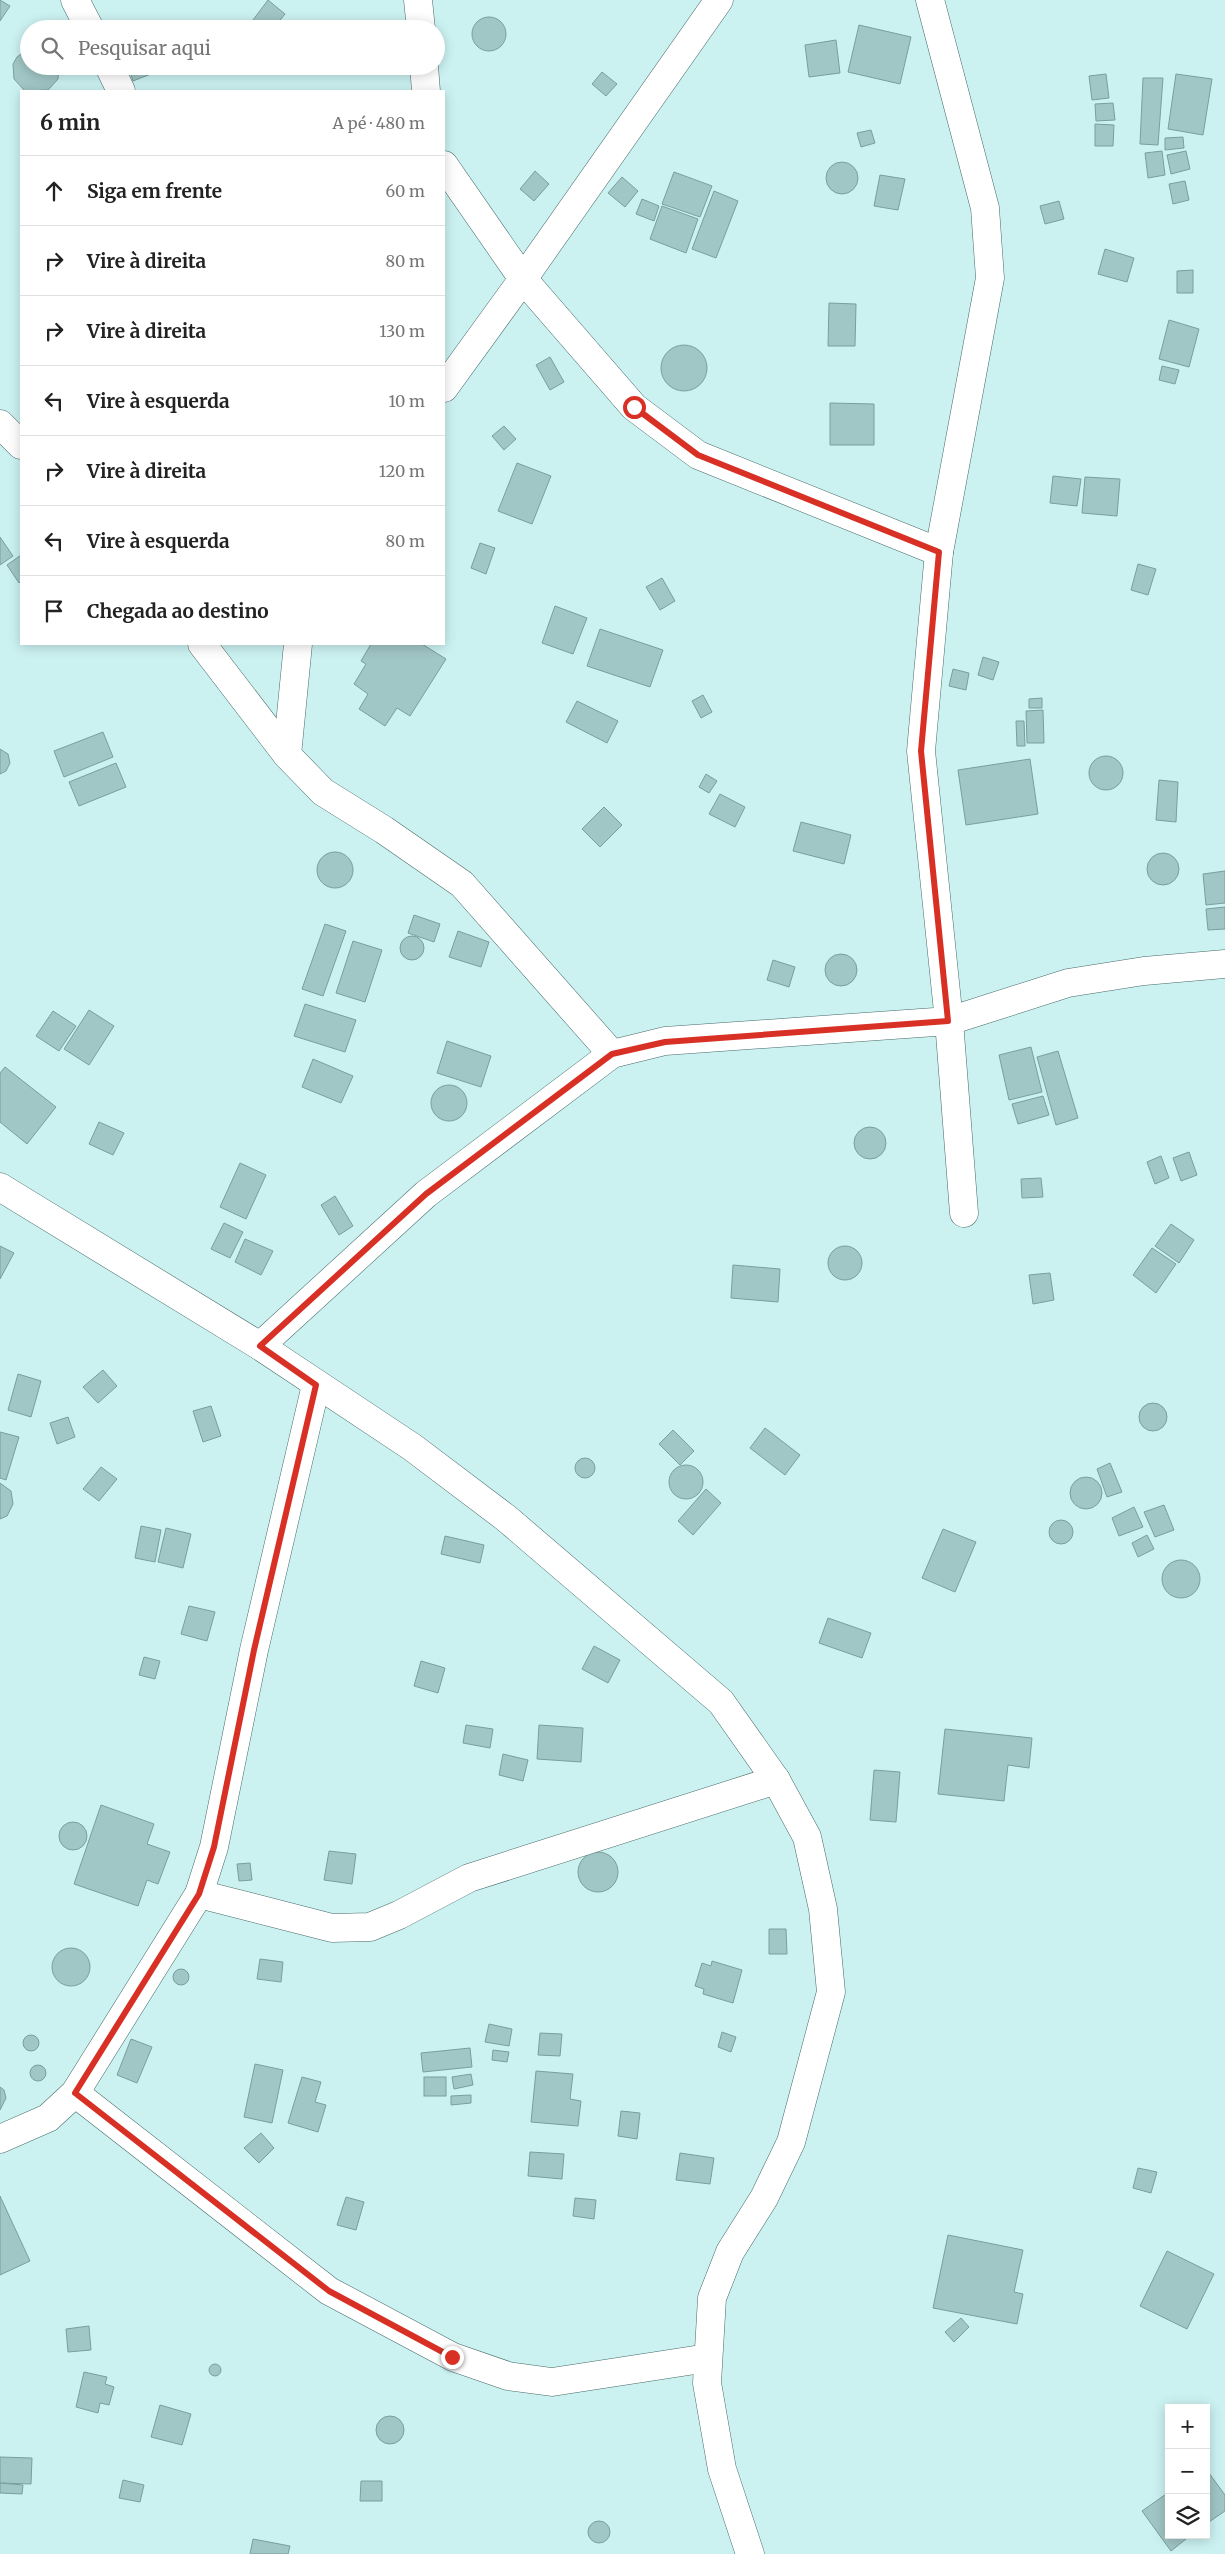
<!DOCTYPE html>
<html lang="pt">
<meta charset="utf-8">
<style>
body{margin:0;font-family:Merriweather,serif;background:#f6f6f6;color:#222}
.controls{position:absolute;right:15px;bottom:15px;display:grid;overflow:hidden;border-radius:0px;box-shadow:0 2px 12px #0003}
.controls button{width:45px;height:45px;display:grid;place-items:center;padding:0;border:0;border-bottom:1px solid #e0e0e0;background:#fff;color:#222;font:25px sans-serif}
.stop{position:absolute;width:15px;height:15px;margin:-11px;border:4px solid #d93025;border-radius:50%;background:#fff}
.stop.end{background:#d93025;border-color:#fff;box-shadow:0 1px 5px #0008}
.list{margin:0;padding:0;list-style:none}
h2{display:flex;justify-content:space-between;align-items:center;height:65px;margin:0;padding:0 20px;font-size:21px}
h2 small{font-size:16px;font-weight:400;color:#767676}
.list li{display:grid;grid-template-columns:32px 1fr auto;gap:15px;align-items:center;box-sizing:border-box;height:70px;padding:0 20px;border-top:1px solid #e0e0e0}
.list b{display:block;font-size:19px;white-space:nowrap}
.list em{font-size:16px;font-style:normal;color:#767676}
.icon{flex:none;width:28px;height:28px;fill:none;stroke:currentColor;stroke-width:2;stroke-linecap:round;stroke-linejoin:round}
.map{position:relative;flex:none;width:1225px;height:2554px;overflow:hidden}
.search{position:absolute;background:#fff;box-shadow:0 2px 12px #0003;left:20px;top:20px;width:425px;height:55px;display:flex;align-items:center;gap:12px;box-sizing:border-box;padding:0 18px;border-radius:28px;color:#767676;font-size:19px}
.panel{position:absolute;background:#fff;box-shadow:0 2px 12px #0003;left:20px;top:90px;width:425px;height:555px;border-radius:0px}
.map>svg:first-child{display:block}
.building{fill:#a0c6c5;stroke:#799e9d}
.lines{fill:none;stroke-linecap:round;stroke-linejoin:round}
.minor-casing{stroke:#476a69;stroke-width:29}
.minor{stroke:#fff;stroke-width:28}
.route{stroke:#d93025;stroke-width:6}
</style>
<div class="map">
<svg width="1225" height="2554" viewBox="0 0 1225 2554">
<rect width="100%" height="100%" fill="#cbf2f1"/>
<g class="building">
<path d="M 0,0 L 10,6 L 0,21 Z"/>
<path d="M 268,0 L 285,14 L 273,29 L 265,29 L 253,20 Z"/>
<circle cx="489" cy="34" r="17"/>
<path d="M 859,25 L 911,37 L 900,84 L 848,72 Z"/>
<path d="M 836,40 L 840,73 L 809,77 L 805,45 Z"/>
<path d="M 29,48 L 29,66 L 59,66 L 58,79 L 48,90 L 25,91 L 14,79 L 13,64 L 17,57 Z"/>
<path d="M 128,66 L 171,66 L 133,81 Z"/>
<path d="M 602,72 L 617,84 L 606,96 L 592,84 Z"/>
<path d="M 1106,74 L 1109,98 L 1092,100 L 1089,76 Z"/>
<path d="M 1176,74 L 1212,79 L 1203,135 L 1168,129 Z"/>
<path d="M 1143,78 L 1163,78 L 1158,145 L 1140,144 Z"/>
<path d="M 1113,103 L 1115,120 L 1096,121 L 1095,104 Z"/>
<path d="M 1095,124 L 1114,125 L 1113,146 L 1095,146 Z"/>
<path d="M 871,130 L 875,143 L 861,147 L 857,133 Z"/>
<path d="M 1183,137 L 1184,148 L 1165,150 L 1165,138 Z"/>
<path d="M 1162,151 L 1165,175 L 1148,178 L 1145,153 Z"/>
<path d="M 1186,151 L 1190,169 L 1171,174 L 1167,155 Z"/>
<circle cx="842" cy="178" r="16"/>
<path d="M 535,171 L 549,184 L 534,201 L 520,189 Z"/>
<path d="M 674,172 L 712,186 L 700,217 L 662,204 Z"/>
<path d="M 880,175 L 905,179 L 898,210 L 874,206 Z"/>
<path d="M 622,177 L 638,191 L 625,207 L 608,193 Z"/>
<path d="M 1185,181 L 1189,200 L 1173,204 L 1169,184 Z"/>
<path d="M 714,191 L 738,201 L 716,258 L 692,249 Z"/>
<path d="M 642,199 L 659,206 L 654,221 L 636,214 Z"/>
<path d="M 1059,201 L 1064,219 L 1045,224 L 1040,206 Z"/>
<path d="M 662,206 L 698,219 L 686,253 L 650,239 Z"/>
<path d="M 1105,249 L 1134,258 L 1127,282 L 1098,274 Z"/>
<path d="M 1193,270 L 1193,293 L 1177,293 L 1177,271 Z"/>
<path d="M 829,303 L 856,304 L 855,346 L 828,346 Z"/>
<path d="M 1169,320 L 1199,329 L 1189,367 L 1159,359 Z"/>
<circle cx="684" cy="368" r="23"/>
<path d="M 550,357 L 564,382 L 550,390 L 536,365 Z"/>
<path d="M 1162,366 L 1179,370 L 1175,384 L 1159,380 Z"/>
<path d="M 830,403 L 874,404 L 874,445 L 830,445 Z"/>
<path d="M 504,426 L 516,439 L 504,450 L 492,436 Z"/>
<path d="M 517,463 L 551,476 L 532,524 L 498,511 Z"/>
<path d="M 1053,476 L 1081,479 L 1077,506 L 1050,503 Z"/>
<path d="M 1085,477 L 1120,479 L 1117,516 L 1082,513 Z"/>
<path d="M 0,537 L 13,556 L 0,565 Z"/>
<path d="M 480,543 L 495,548 L 486,574 L 471,568 Z"/>
<path d="M 21,555 L 21,581 L 19,583 L 7,565 Z"/>
<path d="M 1138,564 L 1156,569 L 1148,595 L 1131,590 Z"/>
<path d="M 662,578 L 675,601 L 660,610 L 646,587 Z"/>
<path d="M 555,606 L 587,618 L 573,654 L 542,643 Z"/>
<path d="M 600,629 L 663,650 L 650,687 L 587,666 Z"/>
<path d="M 371,644 L 422,644 L 446,659 L 410,716 L 397,708 L 385,726 L 359,709 L 368,694 L 354,684 L 366,664 L 361,661 Z"/>
<path d="M 983,657 L 999,662 L 993,680 L 978,675 Z"/>
<path d="M 953,669 L 969,673 L 966,690 L 949,686 Z"/>
<path d="M 703,695 L 712,712 L 701,718 L 692,701 Z"/>
<path d="M 1042,698 L 1042,708 L 1029,708 L 1029,699 Z"/>
<path d="M 577,701 L 618,721 L 607,743 L 566,722 Z"/>
<path d="M 1043,710 L 1044,743 L 1027,743 L 1026,711 Z"/>
<path d="M 1016,721 L 1024,721 L 1025,746 L 1017,746 Z"/>
<path d="M 103,732 L 113,757 L 64,777 L 54,751 Z"/>
<path d="M 0,749 L 8,754 L 10,763 L 6,771 L 0,774 Z"/>
<circle cx="1106" cy="773" r="17"/>
<path d="M 1030,759 L 1038,814 L 966,825 L 958,770 Z"/>
<path d="M 116,763 L 126,787 L 79,806 L 69,782 Z"/>
<path d="M 706,774 L 717,781 L 709,793 L 699,787 Z"/>
<path d="M 1159,780 L 1178,782 L 1176,822 L 1156,820 Z"/>
<path d="M 720,794 L 745,807 L 735,827 L 709,814 Z"/>
<path d="M 604,807 L 622,825 L 600,847 L 582,829 Z"/>
<path d="M 801,822 L 851,835 L 844,864 L 793,851 Z"/>
<circle cx="335" cy="870" r="18"/>
<circle cx="1163" cy="869" r="16"/>
<path d="M 1225,871 L 1225,903 L 1206,905 L 1203,874 Z"/>
<path d="M 1225,907 L 1225,929 L 1208,930 L 1206,909 Z"/>
<path d="M 414,915 L 440,924 L 434,942 L 408,933 Z"/>
<path d="M 325,924 L 346,931 L 323,996 L 302,989 Z"/>
<path d="M 458,931 L 489,942 L 481,967 L 449,957 Z"/>
<circle cx="412" cy="948" r="12"/>
<path d="M 353,941 L 382,950 L 365,1002 L 336,993 Z"/>
<circle cx="841" cy="970" r="16"/>
<path d="M 773,960 L 795,967 L 789,987 L 767,980 Z"/>
<path d="M 305,1004 L 356,1020 L 345,1052 L 294,1036 Z"/>
<path d="M 89,1010 L 114,1026 L 89,1065 L 64,1049 Z"/>
<path d="M 53,1011 L 76,1026 L 59,1051 L 36,1036 Z"/>
<path d="M 447,1041 L 491,1056 L 481,1087 L 437,1073 Z"/>
<path d="M 1031,1047 L 1042,1092 L 1009,1100 L 999,1055 Z"/>
<path d="M 1058,1051 L 1078,1118 L 1056,1125 L 1037,1057 Z"/>
<path d="M 313,1059 L 353,1076 L 341,1103 L 302,1087 Z"/>
<path d="M 5,1067 L 56,1107 L 27,1144 L 0,1122 L 0,1073 Z"/>
<circle cx="449" cy="1103" r="18"/>
<path d="M 1043,1096 L 1049,1115 L 1018,1124 L 1012,1104 Z"/>
<path d="M 99,1122 L 124,1133 L 113,1155 L 89,1144 Z"/>
<circle cx="870" cy="1143" r="16"/>
<path d="M 1189,1152 L 1197,1175 L 1181,1181 L 1173,1158 Z"/>
<path d="M 1161,1156 L 1169,1178 L 1155,1184 L 1147,1162 Z"/>
<path d="M 240,1163 L 266,1175 L 246,1219 L 220,1207 Z"/>
<path d="M 1041,1178 L 1043,1197 L 1022,1198 L 1021,1179 Z"/>
<path d="M 335,1196 L 353,1226 L 339,1235 L 321,1205 Z"/>
<path d="M 224,1223 L 243,1232 L 230,1258 L 211,1249 Z"/>
<path d="M 1171,1224 L 1194,1240 L 1179,1263 L 1155,1246 Z"/>
<path d="M 245,1239 L 273,1251 L 261,1275 L 235,1262 Z"/>
<path d="M 0,1246 L 14,1253 L 0,1279 Z"/>
<circle cx="845" cy="1263" r="17"/>
<path d="M 1152,1248 L 1176,1264 L 1156,1293 L 1133,1275 Z"/>
<path d="M 733,1265 L 780,1269 L 778,1302 L 731,1298 Z"/>
<path d="M 1050,1273 L 1054,1300 L 1033,1304 L 1029,1275 Z"/>
<path d="M 103,1370 L 117,1386 L 98,1403 L 83,1387 Z"/>
<path d="M 18,1374 L 41,1381 L 31,1417 L 8,1410 Z"/>
<circle cx="1153" cy="1417" r="14"/>
<path d="M 211,1406 L 221,1436 L 203,1442 L 193,1411 Z"/>
<path d="M 68,1417 L 75,1437 L 57,1444 L 50,1423 Z"/>
<path d="M 765,1428 L 800,1455 L 785,1475 L 750,1448 Z"/>
<path d="M 673,1430 L 694,1451 L 680,1465 L 659,1444 Z"/>
<path d="M 0,1432 L 19,1437 L 6,1480 L 0,1478 Z"/>
<circle cx="585" cy="1468" r="10"/>
<path d="M 1110,1463 L 1122,1492 L 1107,1497 L 1097,1469 Z"/>
<circle cx="686" cy="1482" r="17"/>
<path d="M 101,1467 L 117,1479 L 99,1501 L 83,1489 Z"/>
<circle cx="1086" cy="1493" r="16"/>
<path d="M 0,1483 L 11,1491 L 13,1504 L 7,1516 L 0,1519 Z"/>
<path d="M 706,1489 L 721,1503 L 693,1535 L 678,1521 Z"/>
<path d="M 1164,1505 L 1174,1530 L 1155,1537 L 1144,1512 Z"/>
<path d="M 1134,1507 L 1143,1527 L 1119,1536 L 1112,1518 Z"/>
<circle cx="1061" cy="1532" r="12"/>
<path d="M 141,1526 L 161,1530 L 155,1562 L 135,1558 Z"/>
<path d="M 166,1528 L 191,1534 L 183,1568 L 158,1562 Z"/>
<path d="M 943,1529 L 976,1542 L 955,1592 L 922,1578 Z"/>
<path d="M 1147,1535 L 1154,1549 L 1138,1557 L 1132,1543 Z"/>
<path d="M 445,1536 L 484,1545 L 480,1563 L 441,1554 Z"/>
<circle cx="1181" cy="1579" r="19"/>
<path d="M 189,1606 L 215,1612 L 207,1641 L 181,1634 Z"/>
<path d="M 828,1618 L 871,1633 L 862,1658 L 819,1643 Z"/>
<path d="M 594,1646 L 620,1660 L 608,1683 L 582,1669 Z"/>
<path d="M 144,1657 L 160,1661 L 155,1679 L 139,1675 Z"/>
<path d="M 421,1661 L 445,1668 L 438,1693 L 414,1686 Z"/>
<path d="M 466,1725 L 493,1729 L 490,1748 L 463,1743 Z"/>
<path d="M 539,1725 L 583,1728 L 581,1762 L 537,1759 Z"/>
<path d="M 945,1729 L 1032,1738 L 1029,1768 L 1008,1765 L 1004,1801 L 938,1794 Z"/>
<path d="M 503,1754 L 528,1760 L 523,1781 L 499,1775 Z"/>
<path d="M 874,1770 L 900,1772 L 896,1822 L 870,1820 Z"/>
<path d="M 101,1805 L 154,1824 L 147,1844 L 170,1852 L 158,1884 L 147,1880 L 138,1906 L 74,1884 Z"/>
<circle cx="73" cy="1836" r="14"/>
<path d="M 329,1851 L 356,1854 L 352,1884 L 324,1880 Z"/>
<circle cx="598" cy="1872" r="20"/>
<path d="M 250,1863 L 252,1880 L 239,1881 L 237,1864 Z"/>
<path d="M 769,1929 L 786,1929 L 787,1954 L 769,1954 Z"/>
<circle cx="71" cy="1967" r="19"/>
<path d="M 260,1959 L 283,1962 L 281,1982 L 257,1979 Z"/>
<path d="M 712,1961 L 742,1970 L 733,2003 L 703,1994 L 704,1989 L 695,1986 L 702,1963 L 711,1966 Z"/>
<circle cx="181" cy="1977" r="8"/>
<path d="M 489,2024 L 512,2029 L 509,2046 L 485,2042 Z"/>
<path d="M 722,2032 L 736,2037 L 731,2052 L 718,2047 Z"/>
<path d="M 540,2033 L 562,2034 L 560,2056 L 538,2055 Z"/>
<circle cx="31" cy="2043" r="8"/>
<path d="M 131,2039 L 152,2047 L 137,2083 L 117,2075 Z"/>
<path d="M 470,2048 L 472,2067 L 423,2072 L 421,2053 Z"/>
<path d="M 493,2050 L 509,2052 L 507,2062 L 492,2060 Z"/>
<path d="M 255,2064 L 283,2070 L 272,2123 L 244,2117 Z"/>
<circle cx="38" cy="2073" r="8"/>
<path d="M 536,2071 L 573,2074 L 570,2099 L 581,2101 L 578,2126 L 531,2122 Z"/>
<path d="M 471,2074 L 473,2085 L 454,2089 L 452,2077 Z"/>
<path d="M 302,2077 L 321,2082 L 315,2102 L 326,2105 L 318,2132 L 288,2123 Z"/>
<rect x="424" y="2077" width="22" height="19"/>
<path d="M 0,2087 L 4,2090 L 6,2098 L 0,2110 Z"/>
<path d="M 471,2095 L 471,2103 L 451,2105 L 451,2096 Z"/>
<path d="M 621,2111 L 640,2113 L 637,2139 L 618,2136 Z"/>
<path d="M 261,2133 L 274,2148 L 259,2163 L 244,2148 Z"/>
<path d="M 530,2152 L 564,2154 L 562,2179 L 528,2176 Z"/>
<path d="M 680,2153 L 714,2158 L 710,2184 L 676,2180 Z"/>
<path d="M 1138,2168 L 1157,2172 L 1151,2193 L 1133,2188 Z"/>
<path d="M 0,2196 L 30,2261 L 0,2275 Z"/>
<path d="M 346,2197 L 364,2202 L 356,2230 L 337,2225 Z"/>
<path d="M 575,2198 L 596,2200 L 594,2219 L 573,2216 Z"/>
<path d="M 948,2235 L 1023,2250 L 1014,2292 L 1023,2294 L 1017,2324 L 933,2308 Z"/>
<path d="M 1167,2251 L 1214,2274 L 1187,2329 L 1140,2306 Z"/>
<path d="M 961,2318 L 969,2327 L 954,2342 L 945,2332 Z"/>
<path d="M 89,2326 L 91,2350 L 68,2352 L 66,2329 Z"/>
<circle cx="215" cy="2370" r="6"/>
<path d="M 84,2372 L 107,2377 L 105,2384 L 114,2387 L 109,2405 L 100,2403 L 98,2413 L 76,2407 Z"/>
<path d="M 160,2405 L 191,2414 L 182,2445 L 151,2437 Z"/>
<circle cx="390" cy="2430" r="14"/>
<path d="M 0,2457 L 32,2458 L 31,2484 L 0,2483 Z"/>
<path d="M 1206,2469 L 1225,2495 L 1225,2511 L 1206,2524 Z"/>
<path d="M 123,2480 L 144,2485 L 140,2502 L 119,2498 Z"/>
<path d="M 361,2481 L 382,2481 L 382,2501 L 360,2501 Z"/>
<path d="M 0,2483 L 23,2485 L 22,2494 L 0,2493 Z"/>
<path d="M 1169,2492 L 1169,2535 L 1191,2535 L 1171,2551 L 1142,2511 Z"/>
<circle cx="599" cy="2532" r="11"/>
<path d="M 253,2539 L 290,2546 L 288,2554 L 250,2554 Z"/>
</g>
<g class="lines">
<defs>
<g id="minor">
<path d="M 75,0 L 90,29"/>
<path d="M 418,0 L 421,29"/>
<path d="M 930,0 L 985,208 L 990,278 L 939,552 L 921,751 L 949,1021 L 964,1213"/>
<path d="M 109,66 L 121,91"/>
<path d="M 424,66 L 426,91"/>
<path d="M 444,165 L 523,279 L 634,407 L 698,455 L 939,552"/>
<path d="M 444,388 L 523,279 L 719,0"/>
<path d="M 0,424 L 21,445"/>
<path d="M 202,644 L 287,755"/>
<path d="M 298,644 L 287,755 L 323,792 L 384,830 L 462,884 L 612,1054 L 665,1041 L 949,1021 L 1068,983 L 1144,971 L 1225,964"/>
<path d="M 0,1187 L 260,1346 L 412,1447 L 506,1518 L 721,1702 L 776,1780 L 807,1837 L 823,1909 L 831,1992 L 791,2142 L 764,2198 L 730,2252 L 712,2298 L 707,2383 L 722,2469 L 750,2554"/>
<path d="M 260,1346 L 426,1194 L 612,1054"/>
<path d="M 199,1894 L 332,1928 L 370,1927 L 399,1915 L 469,1878 L 776,1780"/>
<path d="M 75,2093 L 329,2291 L 453,2357 L 508,2376 L 552,2382 L 708,2358"/>
<path d="M 0,2139 L 48,2118 L 75,2093 L 199,1894 L 214,1847 L 254,1650 L 316,1385"/>
</g>
</defs>
<use href="#minor" class="minor-casing"/>
<use href="#minor" class="minor"/>
</g>
<g class="lines">
<path class="route" d="M 452,2357 L 329,2291 L 75,2093 L 199,1894 L 214,1847 L 254,1650 L 316,1385 L 260,1346 L 426,1194 L 612,1054 L 665,1042 L 948,1021 L 921,751 L 939,552 L 698,455 L 634,407"/>
</g>
</svg>
<div class="controls">
<button>+</button>
<button>−</button>
<button><svg class="icon" aria-label="layers" viewBox="0 0 24 24"><path d="M12 4l9 5-9 5-9-5zM3 14l9 5 9-5"/></svg></button>
</div>
<div class="stop" style="left:634px;top:407px"></div>
<div class="stop end" style="left:452px;top:2357px"></div>
<div class="search"><svg class="icon" aria-label="search" viewBox="0 0 24 24"><circle cx="10" cy="10" r="6"/><path d="M15 15l6 6"/></svg>Pesquisar aqui</div>
<section class="panel">
<h2>6 min<small>A pé · 480 m</small></h2>
<ul class="list">
<li><svg class="icon" aria-label="ahead" viewBox="0 0 24 24"><path d="M12 20V5M6 11l6-6 6 6"/></svg><div><b>Siga em frente</b></div><em>60 m</em></li>
<li><svg class="icon" aria-label="right" viewBox="0 0 24 24"><path d="M7 20v-9h11M14 6l5 5-5 5"/></svg><div><b>Vire à direita</b></div><em>80 m</em></li>
<li><svg class="icon" aria-label="right" viewBox="0 0 24 24"><path d="M7 20v-9h11M14 6l5 5-5 5"/></svg><div><b>Vire à direita</b></div><em>130 m</em></li>
<li><svg class="icon" aria-label="left" viewBox="0 0 24 24"><path d="M17 20v-9H6M10 6l-5 5 5 5"/></svg><div><b>Vire à esquerda</b></div><em>10 m</em></li>
<li><svg class="icon" aria-label="right" viewBox="0 0 24 24"><path d="M7 20v-9h11M14 6l5 5-5 5"/></svg><div><b>Vire à direita</b></div><em>120 m</em></li>
<li><svg class="icon" aria-label="left" viewBox="0 0 24 24"><path d="M17 20v-9H6M10 6l-5 5 5 5"/></svg><div><b>Vire à esquerda</b></div><em>80 m</em></li>
<li><svg class="icon" aria-label="arrive" viewBox="0 0 24 24"><path d="M6 21V4h12l-3 4 3 4H6"/></svg><div><b>Chegada ao destino</b></div></li>
</ul>
</section>
</div>
